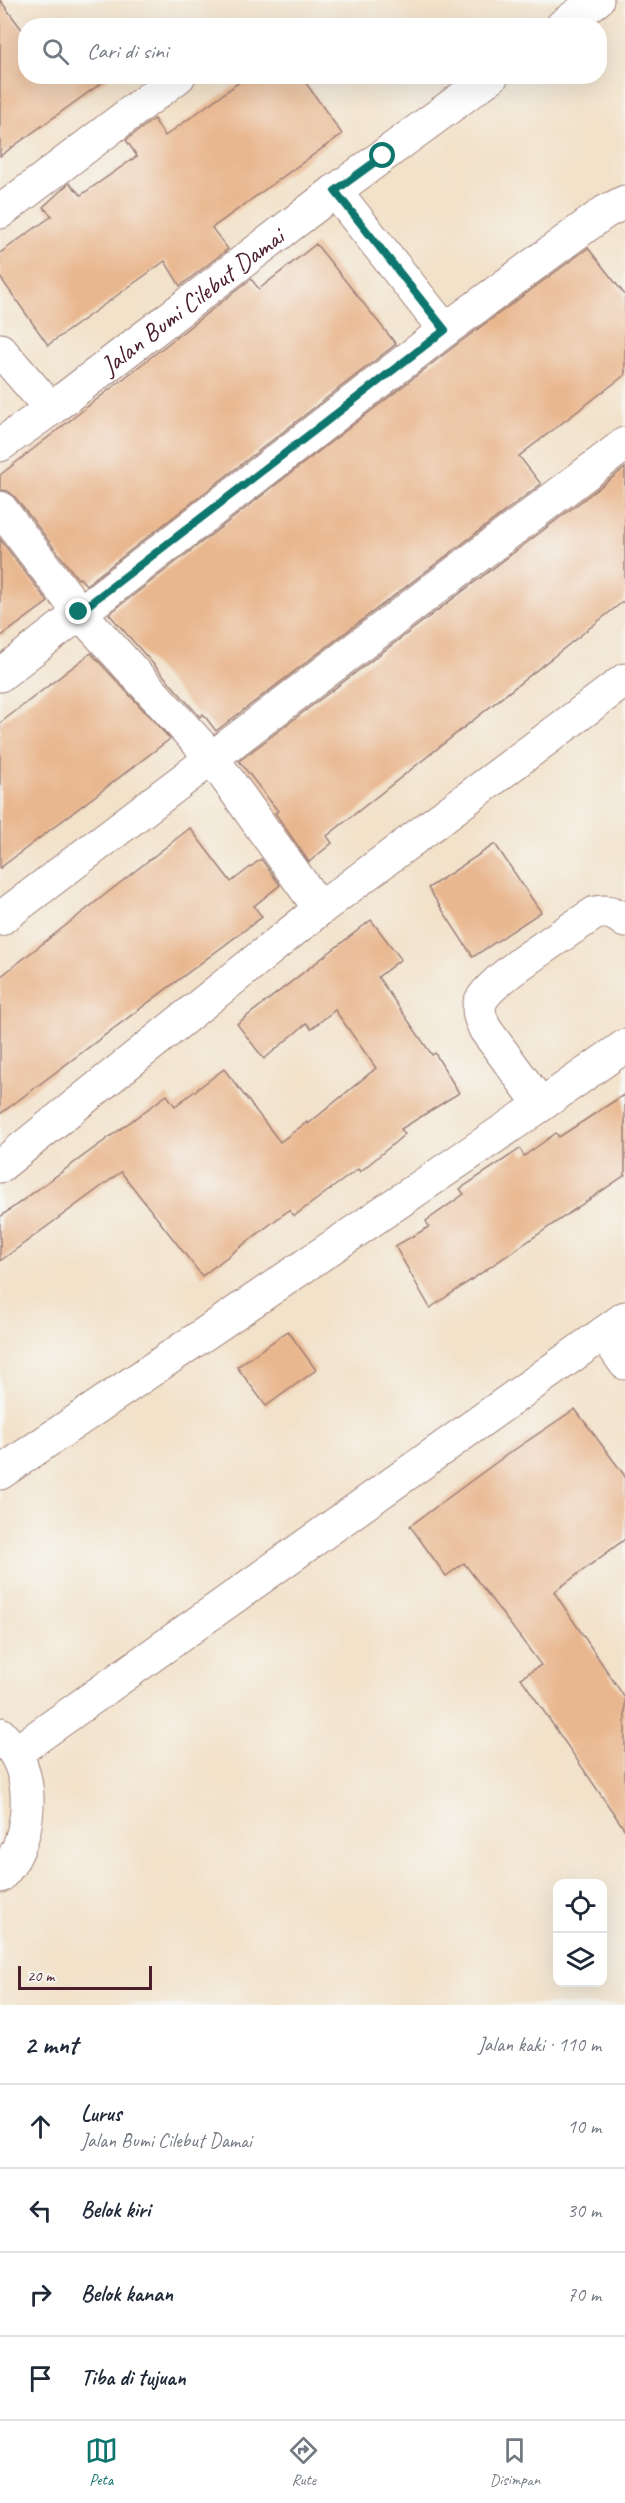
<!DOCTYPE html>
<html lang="id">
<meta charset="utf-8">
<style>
body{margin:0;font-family:Caveat,sans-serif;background:#f2f2f3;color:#1f2937}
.controls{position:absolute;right:18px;bottom:18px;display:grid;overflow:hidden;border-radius:12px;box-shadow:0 6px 24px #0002}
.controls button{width:54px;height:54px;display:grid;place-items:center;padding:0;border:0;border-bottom:2px solid #e0e1e3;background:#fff;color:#1f2937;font:30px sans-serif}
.scale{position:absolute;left:18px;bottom:15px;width:134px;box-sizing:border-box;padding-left:6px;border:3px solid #4a1f2b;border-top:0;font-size:16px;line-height:21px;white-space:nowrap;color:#4a1f2b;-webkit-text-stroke:4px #f6f6f2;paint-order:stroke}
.stop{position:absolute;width:18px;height:18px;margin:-14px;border:4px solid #0f766e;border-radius:50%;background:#fff}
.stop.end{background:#0f766e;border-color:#fff;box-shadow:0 2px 6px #0008}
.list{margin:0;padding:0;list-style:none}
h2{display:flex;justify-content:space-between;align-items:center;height:78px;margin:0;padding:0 24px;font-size:26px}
h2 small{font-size:20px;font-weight:400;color:#747a83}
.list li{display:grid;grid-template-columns:39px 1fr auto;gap:18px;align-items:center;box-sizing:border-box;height:84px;padding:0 24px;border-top:2px solid #e0e1e3}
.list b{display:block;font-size:22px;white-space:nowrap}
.list p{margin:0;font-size:20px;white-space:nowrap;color:#747a83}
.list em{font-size:20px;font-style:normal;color:#747a83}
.icon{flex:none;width:33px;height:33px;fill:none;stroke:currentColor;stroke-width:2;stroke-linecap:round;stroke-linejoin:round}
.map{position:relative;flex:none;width:625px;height:2005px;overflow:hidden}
.search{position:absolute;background:#fff;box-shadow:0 6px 24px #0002;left:18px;right:18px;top:18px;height:66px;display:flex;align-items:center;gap:15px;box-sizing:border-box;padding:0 21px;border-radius:24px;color:#747a83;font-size:22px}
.sheet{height:414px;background:#fff}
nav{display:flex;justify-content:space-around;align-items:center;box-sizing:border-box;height:84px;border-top:2px solid #e0e1e3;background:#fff;font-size:16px;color:#747a83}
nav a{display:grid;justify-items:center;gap:3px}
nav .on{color:#0f766e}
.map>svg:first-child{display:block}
.building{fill:#e9b78f}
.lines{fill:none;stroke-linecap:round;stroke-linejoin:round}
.street-casing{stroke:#9e807a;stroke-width:35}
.street{stroke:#fff;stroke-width:33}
.route{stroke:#0f766e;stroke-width:8}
.labels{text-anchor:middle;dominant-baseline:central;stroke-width:5;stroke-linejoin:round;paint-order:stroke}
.street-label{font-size:26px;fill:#4a1f2b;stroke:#f6f6f2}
</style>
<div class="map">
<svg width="625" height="2005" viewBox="0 0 625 2005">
<rect width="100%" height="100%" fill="#f6f6f2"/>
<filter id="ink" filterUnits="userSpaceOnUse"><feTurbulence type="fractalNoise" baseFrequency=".0167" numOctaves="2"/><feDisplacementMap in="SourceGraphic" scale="12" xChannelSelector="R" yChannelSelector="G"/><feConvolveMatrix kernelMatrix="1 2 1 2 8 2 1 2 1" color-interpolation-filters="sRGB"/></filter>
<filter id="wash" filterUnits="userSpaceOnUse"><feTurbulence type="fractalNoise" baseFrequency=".008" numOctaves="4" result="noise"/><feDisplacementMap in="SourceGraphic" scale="24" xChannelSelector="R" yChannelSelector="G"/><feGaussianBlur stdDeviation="1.35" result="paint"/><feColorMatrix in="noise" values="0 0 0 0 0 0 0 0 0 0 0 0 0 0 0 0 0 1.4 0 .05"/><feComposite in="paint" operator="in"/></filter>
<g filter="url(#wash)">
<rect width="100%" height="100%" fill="#f2e2ca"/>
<g id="blocks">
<g class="building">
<path d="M 0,0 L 26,35 L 26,76 L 111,76 L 0,156 Z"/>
<path d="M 248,76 L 301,76 L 342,134 L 212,228 L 228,249 L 180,286 L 165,261 L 48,345 L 0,277 L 0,253 L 52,216 L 43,207 L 69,183 L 81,195 L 137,156 L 126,140 L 154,119 L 165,136 Z"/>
<path d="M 316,244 L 396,344 L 86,585 L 80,578 L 78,579 L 15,497 L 8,491 L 0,490 L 0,475 L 251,279 L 259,289 Z"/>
<path d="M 588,248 L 625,295 L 625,375 L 519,456 L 541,484 L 216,731 L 203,714 L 200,717 L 109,614 L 456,345 Z"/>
<path d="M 625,468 L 625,600 L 327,836 L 332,843 L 309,862 L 275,813 L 278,811 L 239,761 Z"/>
<path d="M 0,539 L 48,602 L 0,637 Z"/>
<path d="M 91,653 L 170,739 L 0,868 L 0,723 Z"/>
<path d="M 190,828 L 231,882 L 261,859 L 280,885 L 254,906 L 262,917 L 0,1114 L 0,977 Z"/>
<path d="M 495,844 L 541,912 L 473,957 L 428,888 Z"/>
<path d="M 371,920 L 401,959 L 378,977 L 432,1055 L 435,1053 L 459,1093 L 401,1129 L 405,1134 L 360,1172 L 358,1169 L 294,1216 L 289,1210 L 202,1276 L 121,1172 L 0,1261 L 0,1217 L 167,1095 L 175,1106 L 224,1069 L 280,1142 L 307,1122 L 308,1124 L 376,1068 L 335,1010 L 311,1029 L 307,1023 L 264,1059 L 237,1024 Z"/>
<path d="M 625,1094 L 625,1175 L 430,1308 L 395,1246 L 429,1227 L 426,1221 L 464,1194 L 460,1189 L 520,1149 L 524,1156 L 556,1133 L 559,1137 Z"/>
<path d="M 288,1331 L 316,1370 L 266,1406 L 237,1367 Z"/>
<path d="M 575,1409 L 625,1476 L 625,1539 L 554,1592 L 625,1698 L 625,1830 L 521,1678 L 541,1665 L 464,1563 L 446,1576 L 410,1526 L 505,1456 Z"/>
</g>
</g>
</g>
<g filter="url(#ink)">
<use href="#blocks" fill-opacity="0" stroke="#9e807a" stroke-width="1.5"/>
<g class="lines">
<defs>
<g id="street">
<path d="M 562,26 L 597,0"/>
<path d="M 335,191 L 445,330"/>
<path d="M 0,212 L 179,76"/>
<path d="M 0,350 L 51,409"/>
<path id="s1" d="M 0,445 L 51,409 L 335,191 L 492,76"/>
<path d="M 0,508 L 79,612 L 212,758 L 320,909"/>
<path d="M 0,675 L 445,330 L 605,212 L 625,202"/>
<path d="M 0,919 L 625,444"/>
<path d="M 541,1105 L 625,1046"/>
<path d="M 0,1166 L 320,909 L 625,680"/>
<path d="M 604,1333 L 625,1363"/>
<path d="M 0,1473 L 541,1105 L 485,1029 C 482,1021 477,1013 480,1003 C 488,980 572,929 595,913 C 608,910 615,913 625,921"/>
<path d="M 0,1734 C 5,1740 11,1746 15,1753 C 36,1788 29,1847 0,1876"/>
<path d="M 15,1753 L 625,1318"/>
</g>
</defs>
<use href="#street" class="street-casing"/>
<use href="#street" class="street"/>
</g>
</g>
<g class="lines" filter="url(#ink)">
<path class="route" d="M 79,612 L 445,330 L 335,191 L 383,156"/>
</g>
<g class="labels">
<g class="street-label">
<text stroke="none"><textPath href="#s1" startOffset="240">Jalan Bumi Cilebut Damai</textPath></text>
</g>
</g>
</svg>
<div class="controls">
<button><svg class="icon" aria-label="locate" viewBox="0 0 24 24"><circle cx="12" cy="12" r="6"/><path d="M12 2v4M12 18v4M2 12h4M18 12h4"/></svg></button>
<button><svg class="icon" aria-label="layers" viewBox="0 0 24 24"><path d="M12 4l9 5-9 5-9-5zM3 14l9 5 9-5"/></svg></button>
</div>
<div class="scale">20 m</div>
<div class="stop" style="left:383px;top:156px"></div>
<div class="stop end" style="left:79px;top:612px"></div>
<div class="search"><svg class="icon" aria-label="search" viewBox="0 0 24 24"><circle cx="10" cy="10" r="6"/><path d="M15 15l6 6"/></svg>Cari di sini</div>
</div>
<section class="sheet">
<h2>2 mnt<small>Jalan kaki · 110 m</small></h2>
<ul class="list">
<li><svg class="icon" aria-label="ahead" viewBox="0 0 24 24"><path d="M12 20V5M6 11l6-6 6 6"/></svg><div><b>Lurus</b><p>Jalan Bumi Cilebut Damai</p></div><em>10 m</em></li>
<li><svg class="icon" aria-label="left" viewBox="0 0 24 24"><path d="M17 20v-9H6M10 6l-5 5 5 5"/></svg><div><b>Belok kiri</b></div><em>30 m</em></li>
<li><svg class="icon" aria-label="right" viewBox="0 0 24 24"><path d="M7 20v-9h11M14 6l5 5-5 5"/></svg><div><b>Belok kanan</b></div><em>70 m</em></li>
<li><svg class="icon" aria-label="arrive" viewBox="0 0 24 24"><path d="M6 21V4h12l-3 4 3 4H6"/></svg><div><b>Tiba di tujuan</b></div></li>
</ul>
</section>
<nav>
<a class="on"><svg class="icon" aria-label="map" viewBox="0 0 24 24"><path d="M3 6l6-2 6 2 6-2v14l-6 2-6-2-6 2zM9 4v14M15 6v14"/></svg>Peta</a>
<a><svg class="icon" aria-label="directions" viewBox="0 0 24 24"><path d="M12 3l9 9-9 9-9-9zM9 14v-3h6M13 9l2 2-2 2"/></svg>Rute</a>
<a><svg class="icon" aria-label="saved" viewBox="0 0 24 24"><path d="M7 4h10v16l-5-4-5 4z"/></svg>Disimpan</a>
</nav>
